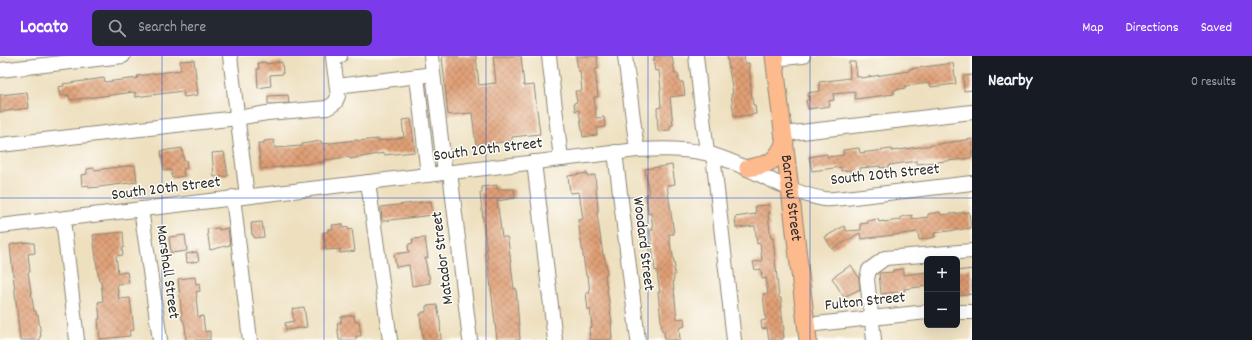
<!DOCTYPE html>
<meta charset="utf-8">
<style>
body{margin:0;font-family:Dekko,sans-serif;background:#242831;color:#f1f3f6}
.controls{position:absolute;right:12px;bottom:12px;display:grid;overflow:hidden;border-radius:6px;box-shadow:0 4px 16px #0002}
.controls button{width:36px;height:36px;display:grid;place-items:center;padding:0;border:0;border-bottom:1px solid #363941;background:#171b24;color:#f1f3f6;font:20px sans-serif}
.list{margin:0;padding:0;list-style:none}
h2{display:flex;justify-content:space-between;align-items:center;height:52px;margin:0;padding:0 16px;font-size:17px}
h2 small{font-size:13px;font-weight:400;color:#9ea1a6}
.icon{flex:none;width:22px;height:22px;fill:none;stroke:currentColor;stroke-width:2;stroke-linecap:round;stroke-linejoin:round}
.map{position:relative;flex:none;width:972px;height:284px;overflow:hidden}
header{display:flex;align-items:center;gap:24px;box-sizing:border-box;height:56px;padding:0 20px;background:#7c3aed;color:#fff}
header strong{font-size:19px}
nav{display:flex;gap:22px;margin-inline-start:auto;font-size:14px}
.search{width:280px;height:36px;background:#242831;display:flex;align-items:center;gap:10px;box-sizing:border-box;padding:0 14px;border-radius:6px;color:#9ea1a6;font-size:15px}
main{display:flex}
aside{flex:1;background:#171b24}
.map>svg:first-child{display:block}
.building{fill:url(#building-cross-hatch)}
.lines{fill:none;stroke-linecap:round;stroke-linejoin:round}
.minor-casing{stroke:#8c8675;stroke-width:16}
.major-casing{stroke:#8c8675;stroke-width:19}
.minor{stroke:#fff;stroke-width:14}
.major{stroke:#fcba8d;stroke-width:17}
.grid{fill:none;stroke:#1d4ed8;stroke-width:1;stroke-opacity:0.55}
.labels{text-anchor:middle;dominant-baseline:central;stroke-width:3;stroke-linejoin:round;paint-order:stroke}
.street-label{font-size:16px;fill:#2b2b2b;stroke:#fdfcf7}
</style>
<header>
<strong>Locato</strong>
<div class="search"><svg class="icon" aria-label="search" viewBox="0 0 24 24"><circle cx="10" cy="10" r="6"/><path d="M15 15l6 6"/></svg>Search here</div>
<nav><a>Map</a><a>Directions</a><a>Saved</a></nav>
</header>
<main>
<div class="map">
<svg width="972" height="284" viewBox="0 0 972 284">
<defs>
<pattern id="building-cross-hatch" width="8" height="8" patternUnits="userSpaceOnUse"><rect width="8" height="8" fill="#e09f75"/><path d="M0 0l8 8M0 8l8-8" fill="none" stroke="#b68260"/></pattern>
</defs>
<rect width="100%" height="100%" fill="#fdfcf7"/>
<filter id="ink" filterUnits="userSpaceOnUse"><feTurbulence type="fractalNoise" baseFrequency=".025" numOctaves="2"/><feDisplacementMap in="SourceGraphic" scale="8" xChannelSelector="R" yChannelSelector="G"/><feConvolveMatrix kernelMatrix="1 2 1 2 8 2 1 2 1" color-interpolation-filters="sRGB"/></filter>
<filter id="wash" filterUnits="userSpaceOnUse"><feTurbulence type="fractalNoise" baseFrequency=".012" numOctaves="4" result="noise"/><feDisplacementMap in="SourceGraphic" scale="16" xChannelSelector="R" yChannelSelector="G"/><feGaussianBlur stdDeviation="0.9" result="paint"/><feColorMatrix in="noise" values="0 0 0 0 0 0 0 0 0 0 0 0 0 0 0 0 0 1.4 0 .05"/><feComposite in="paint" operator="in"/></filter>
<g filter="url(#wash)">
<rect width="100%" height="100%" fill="#eee0bf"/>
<g id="blocks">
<g class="building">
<path d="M 442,0 L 476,0 L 479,29 L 496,27 L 493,0 L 521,0 L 524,30 L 534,29 L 540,78 L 512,81 L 512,85 L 476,89 L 472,57 L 448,59 Z"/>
<path d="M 576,0 L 597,0 L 598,13 L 595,13 L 598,41 L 594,41 L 596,62 L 604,61 L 605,71 L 597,72 L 597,79 L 583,81 L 579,54 L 575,55 L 574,47 L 577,46 L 575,35 L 582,35 L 580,15 L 578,15 Z"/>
<path d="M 654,0 L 672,0 L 675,18 L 678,18 L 679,26 L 683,26 L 685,39 L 670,41 L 673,69 L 670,70 L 670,74 L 658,75 L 657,52 L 661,51 L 660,34 L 661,34 L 659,14 L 655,15 L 653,4 L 655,4 Z"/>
<path d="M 727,0 L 744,0 L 745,7 L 749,7 L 751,35 L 753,49 L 755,49 L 756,58 L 734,61 L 731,38 L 733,38 Z"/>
<path d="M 194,4 L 198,39 L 184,41 L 183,35 L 135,41 L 135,36 L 70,44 L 69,39 L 60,40 L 58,31 L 64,30 L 63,28 L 104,22 L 105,26 L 138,22 L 137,20 L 181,14 L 180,5 Z"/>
<path d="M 266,6 L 266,8 L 282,6 L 283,18 L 270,19 L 271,30 L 258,32 L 257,13 L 259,13 L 258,7 Z"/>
<path d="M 849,6 L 855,6 L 857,21 L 861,21 L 861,22 L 909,15 L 909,13 L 953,7 L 956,28 L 931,31 L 930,27 L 905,30 L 906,32 L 894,34 L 894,38 L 855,43 L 855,36 L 833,38 L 834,44 L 829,45 L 830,50 L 808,53 L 806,44 L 809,44 L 808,37 L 820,35 L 819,26 L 850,22 Z"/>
<path d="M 972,19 L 972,34 L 964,35 L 963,20 Z"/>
<path d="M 27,36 L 29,52 L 0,56 L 0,39 Z"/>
<path d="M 288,39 L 289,47 L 268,48 L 268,40 Z"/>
<path d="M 411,63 L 415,96 L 384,99 L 384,97 L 350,103 L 349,101 L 324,104 L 324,106 L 261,113 L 258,87 L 264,87 L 264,85 L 274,84 L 275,92 L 302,90 L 302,88 L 321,85 L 322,88 L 357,84 L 358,85 L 378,83 L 378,85 L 394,83 L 404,81 L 402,64 Z"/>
<path d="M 972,83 L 972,101 L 966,103 L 917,108 L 917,105 L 889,109 L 889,111 L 880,112 L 880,110 L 860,112 L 860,115 L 851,117 L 851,114 L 841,115 L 841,111 L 812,115 L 809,101 L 827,98 L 827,101 L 844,99 L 843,94 L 859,92 L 860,97 L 892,93 L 892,95 Z"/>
<path d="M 182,92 L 184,105 L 186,104 L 187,112 L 183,113 L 184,120 L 172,122 L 171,114 L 164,114 L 161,95 Z"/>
<path d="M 224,96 L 228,120 L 214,121 L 212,97 Z"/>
<path d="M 135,109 L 137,126 L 99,131 L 89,132 L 89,129 L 82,130 L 81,119 L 87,118 L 87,113 L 94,112 L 95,114 Z"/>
<path d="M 672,109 L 675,128 L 667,129 L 674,178 L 669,178 L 671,195 L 672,195 L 675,212 L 674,212 L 675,219 L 674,219 L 674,223 L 673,224 L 677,263 L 684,262 L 685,270 L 679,272 L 680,284 L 665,284 L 664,275 L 662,275 L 658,236 L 660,236 L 658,223 L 657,214 L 655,215 L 650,174 L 653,174 L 651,157 L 648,158 L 646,138 L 649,138 L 645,113 Z"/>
<path d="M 587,117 L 587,120 L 595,119 L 598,153 L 597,158 L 603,199 L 604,199 L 606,209 L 607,218 L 605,219 L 612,267 L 611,267 L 612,284 L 590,284 L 589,272 L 592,271 L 590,253 L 588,254 L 586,237 L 590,237 L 588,220 L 586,220 L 578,164 L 583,163 L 579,136 L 570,137 L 568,120 Z"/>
<path d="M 497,129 L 497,133 L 514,133 L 515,142 L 497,145 L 502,181 L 507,181 L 508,184 L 514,233 L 516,232 L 520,284 L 497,284 L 480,137 L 482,137 L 482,131 Z"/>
<path d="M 431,145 L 433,159 L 382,165 L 381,151 Z"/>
<path d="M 769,149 L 770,157 L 768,157 L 770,175 L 771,182 L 773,182 L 779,242 L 781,242 L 782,251 L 781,251 L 784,274 L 783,274 L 784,282 L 782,282 L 782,284 L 769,284 L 767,272 L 762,273 L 761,265 L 766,264 L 763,238 L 768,238 L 766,222 L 762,223 L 761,213 L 755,214 L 753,206 L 762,205 L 760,187 L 757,188 L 755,170 L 736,172 L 735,161 L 756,158 L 755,150 Z"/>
<path d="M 940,156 L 941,159 L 969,156 L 971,172 L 934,177 L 935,181 L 919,184 L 918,176 L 861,183 L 860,177 L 832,193 L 825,181 L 844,170 L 847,175 L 861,174 L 860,168 L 868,167 L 867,165 L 878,163 L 879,166 L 884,165 L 884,166 L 901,164 L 901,161 L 912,159 L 912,163 L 928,161 L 928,158 Z"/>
<path d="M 262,166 L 264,181 L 254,182 L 254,179 L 252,179 L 251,167 Z"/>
<path d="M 343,168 L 343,172 L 348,171 L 348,174 L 352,173 L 355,195 L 340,197 L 340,193 L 326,194 L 323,176 L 328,176 L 328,173 L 333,173 L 332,169 Z"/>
<path d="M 219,172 L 219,174 L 228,172 L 230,189 L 210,194 L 207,173 Z"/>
<path d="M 123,176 L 124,192 L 122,192 L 123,199 L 116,200 L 118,217 L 127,216 L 129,227 L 117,228 L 119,243 L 130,242 L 134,274 L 129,275 L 130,280 L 100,283 L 98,263 L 100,263 L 98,246 L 103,245 L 101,225 L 99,225 L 93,179 Z"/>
<path d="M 185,179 L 187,195 L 171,197 L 169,181 Z"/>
<path d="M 425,182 L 428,202 L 425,202 L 428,219 L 429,219 L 430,227 L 412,230 L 409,209 L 396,211 L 394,198 L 409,196 L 408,190 L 409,188 L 413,187 L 412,183 Z"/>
<path d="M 30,186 L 30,187 L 34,187 L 35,197 L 28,198 L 30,216 L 28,216 L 34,255 L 36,255 L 36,259 L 38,259 L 41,280 L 40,280 L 40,284 L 20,284 L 10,189 L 12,189 L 12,188 Z"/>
<path d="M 197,196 L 199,205 L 187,207 L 186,198 Z"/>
<path d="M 851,209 L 859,222 L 860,233 L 844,241 L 832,222 Z"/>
<path d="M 903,213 L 903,219 L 927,216 L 927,230 L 904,233 L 905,235 L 881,238 L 879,217 L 893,216 L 893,214 Z"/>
<path d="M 972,213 L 972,238 L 960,240 L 959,231 L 957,231 L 957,215 Z"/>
<path d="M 195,221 L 196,228 L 199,227 L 200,235 L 196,236 L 197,241 L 196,241 L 198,261 L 203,260 L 205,276 L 210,275 L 210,284 L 186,284 L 185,270 L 183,264 L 182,264 L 178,223 Z"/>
<path d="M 437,249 L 440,266 L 441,284 L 423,284 L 420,258 L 422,258 L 422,256 L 426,256 L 426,250 Z"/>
<path d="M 304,251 L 307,271 L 286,274 L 285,267 L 294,265 L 292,253 Z"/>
<path d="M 354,259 L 355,266 L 359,265 L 361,280 L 356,280 L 356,284 L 339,284 L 337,267 L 341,267 L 341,261 Z"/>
</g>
</g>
</g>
<g filter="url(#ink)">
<use href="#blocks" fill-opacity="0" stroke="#8c8675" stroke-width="1"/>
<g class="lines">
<defs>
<g id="minor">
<path d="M 230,0 L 247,140"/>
<path d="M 431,0 L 445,117"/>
<path d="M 549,0 L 561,103"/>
<path d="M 625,0 L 637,94"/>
<path d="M 696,0 L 707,97"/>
<path d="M 774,3 L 803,0"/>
<path d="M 0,14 L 123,0"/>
<path d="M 417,20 L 428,119"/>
<path d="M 337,30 L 426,19"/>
<path d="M 784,78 L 972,56"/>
<path d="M 0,89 L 237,62 L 267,57 L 327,52 L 335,47 L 338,40 L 333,1 L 340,0"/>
<path d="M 615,96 L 638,284"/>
<path d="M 713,99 L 734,284"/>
<path d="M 534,106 L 555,284"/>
<path d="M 450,116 L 470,284"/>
<path d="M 368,126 L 390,284"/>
<path d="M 233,141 L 250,284"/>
<path d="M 141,153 L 160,284"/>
<path d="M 63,163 L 77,284"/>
<path d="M 0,170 L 637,94 C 662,93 688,92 713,99 C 751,110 784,136 824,143 C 831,144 838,142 845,142 L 972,127"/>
<path d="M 957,256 L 972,256"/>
<path d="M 807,269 L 927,256"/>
<path d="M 874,284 L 867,223 L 869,214 L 885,202 L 972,195"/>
</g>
<g id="major">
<path id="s1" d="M 774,0 L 808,284"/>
<path d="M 748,112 C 770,108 775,107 785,86"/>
</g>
</defs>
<use href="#minor" class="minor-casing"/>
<use href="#major" class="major-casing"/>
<use href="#minor" class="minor"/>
<use href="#major" class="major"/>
</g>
</g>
<path class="grid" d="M 162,0 L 162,284M 324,0 L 324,284M 486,0 L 486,284M 648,0 L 648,284M 810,0 L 810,284M 0,142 L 972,142"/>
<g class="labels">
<g class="street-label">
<text transform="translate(488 94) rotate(-7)">South 20th Street</text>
<text transform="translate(885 119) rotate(-6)">South 20th Street</text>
<text transform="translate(166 133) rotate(-7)">South 20th Street</text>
<text stroke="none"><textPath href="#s1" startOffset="143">Barrow Street</textPath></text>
<text transform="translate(643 188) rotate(83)">Woodard Street</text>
<text transform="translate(443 202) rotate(-97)">Matador Street</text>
<text transform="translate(167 216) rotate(82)">Marshall Street</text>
<text transform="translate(865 246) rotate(-6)">Fulton Street</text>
</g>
</g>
</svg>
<div class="controls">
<button>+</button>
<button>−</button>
</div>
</div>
<aside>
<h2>Nearby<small>0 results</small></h2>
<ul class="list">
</ul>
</aside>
</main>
